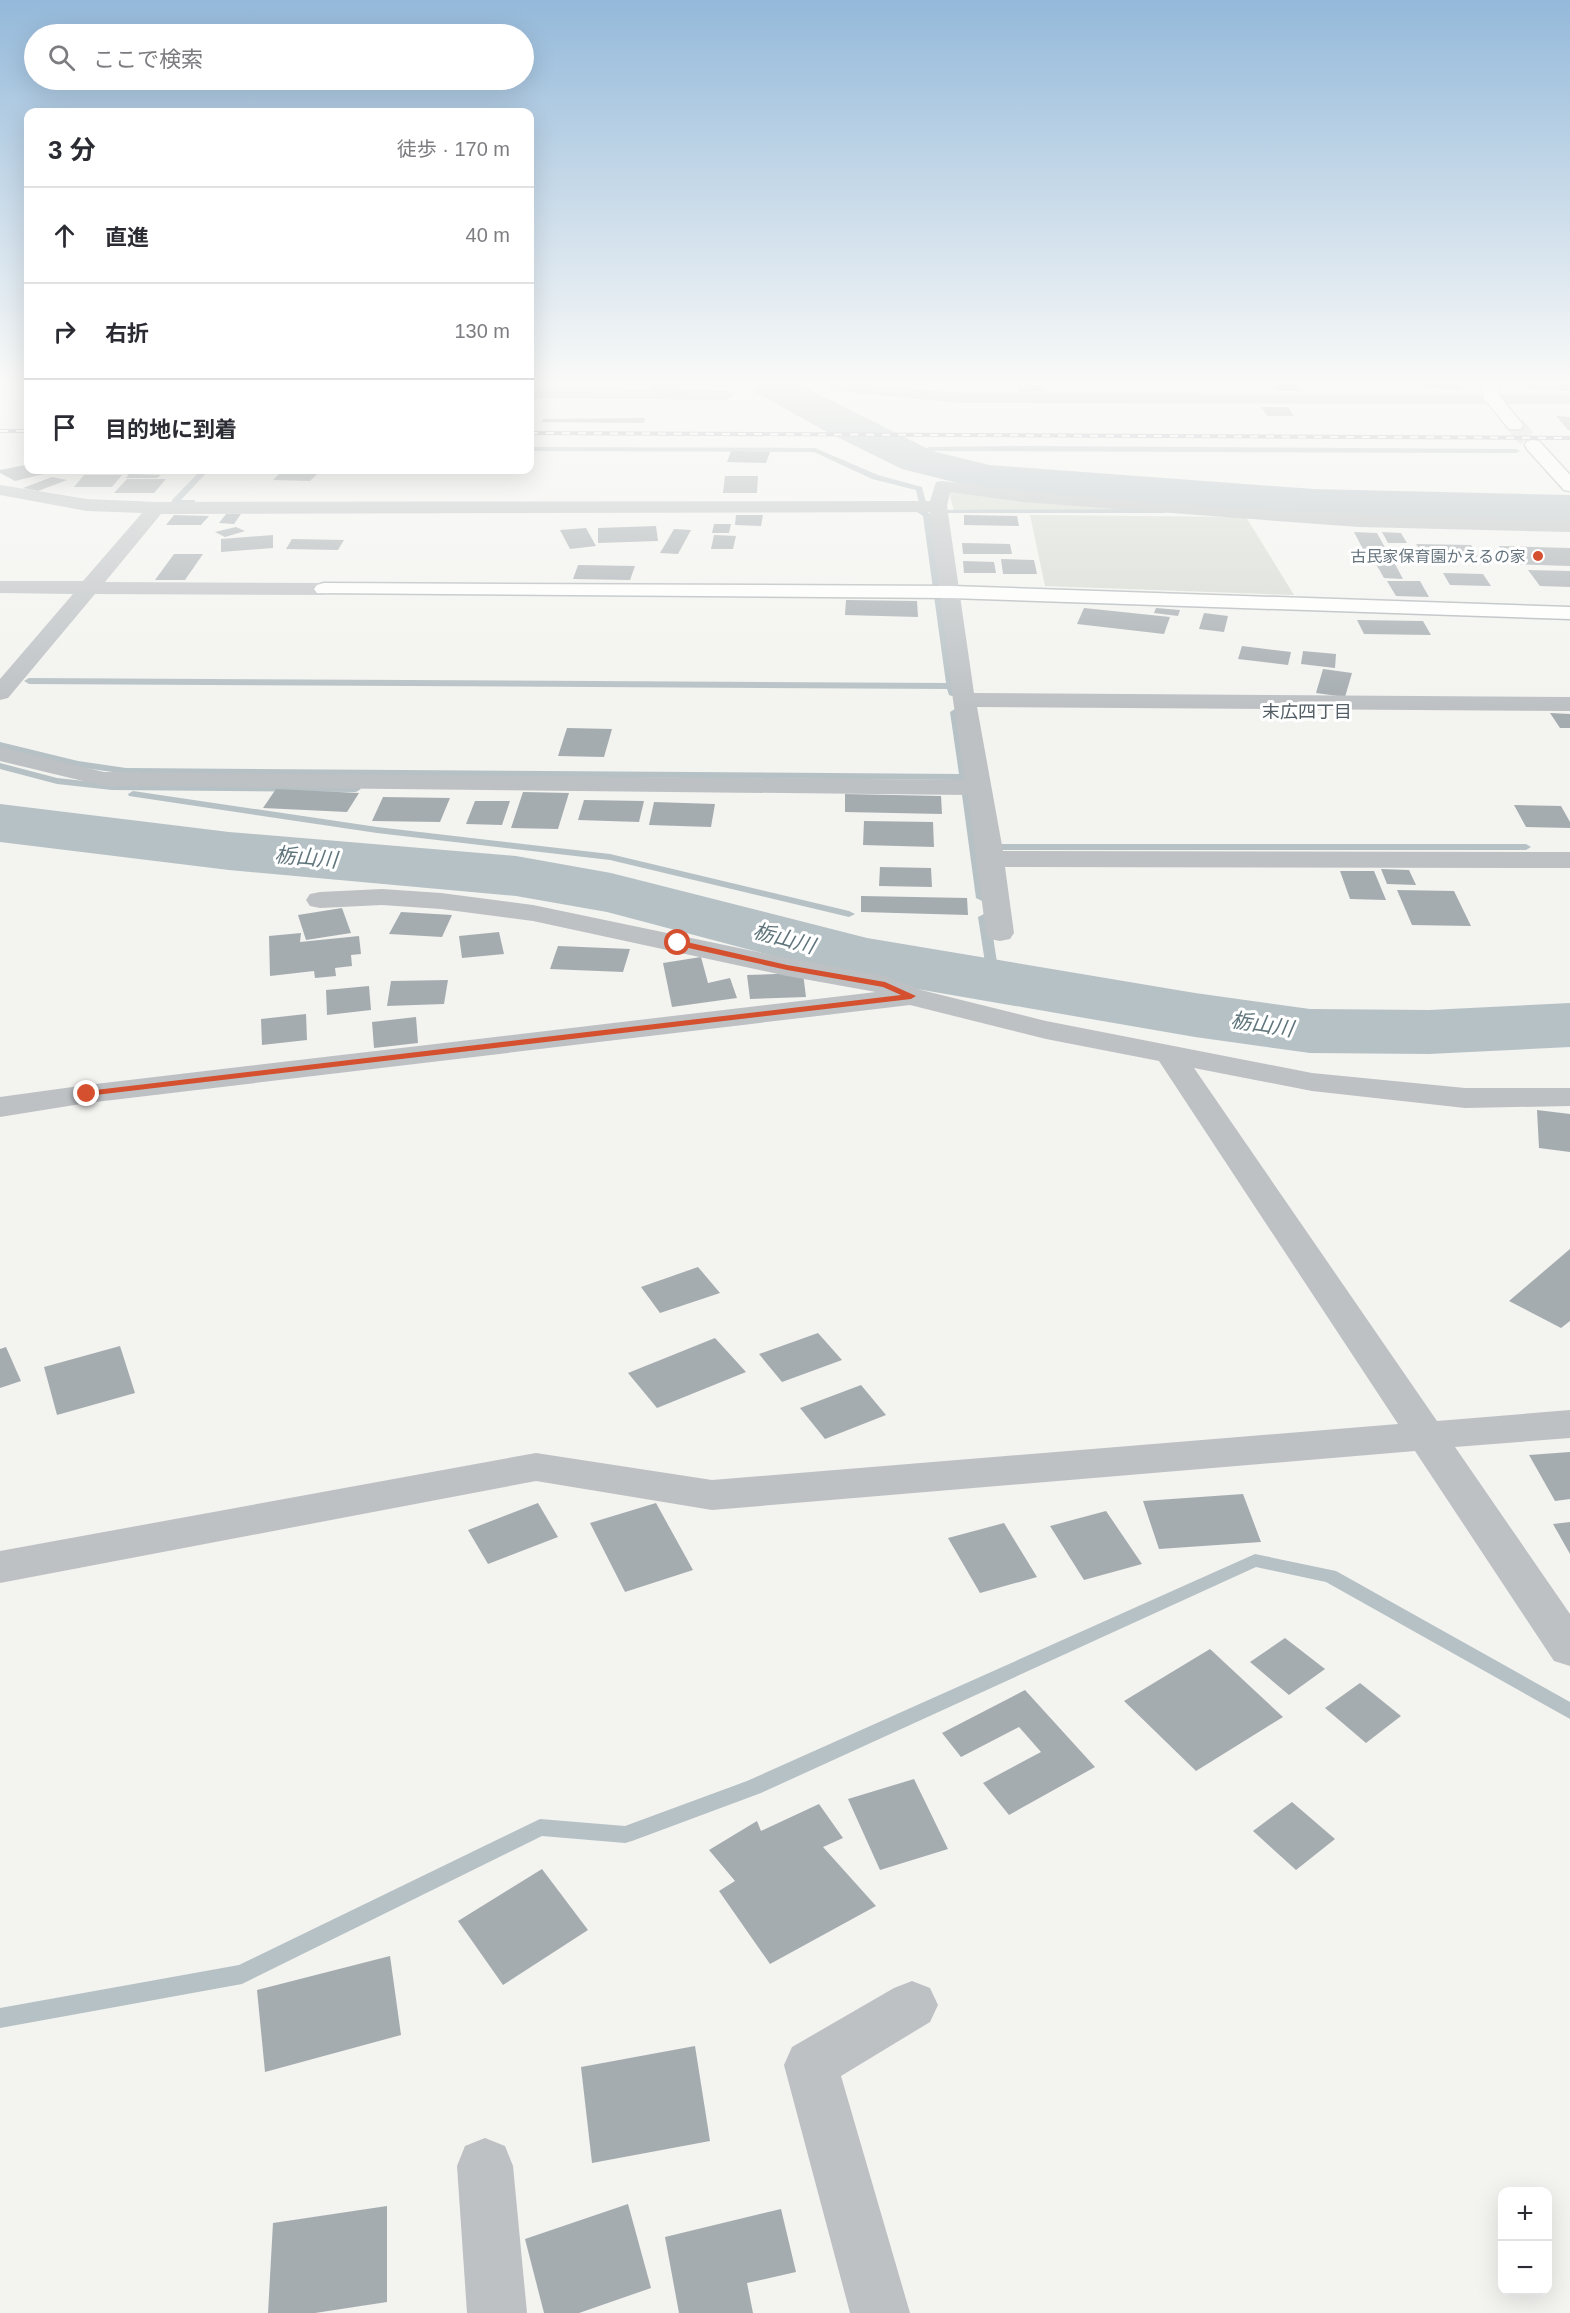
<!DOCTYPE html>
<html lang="ja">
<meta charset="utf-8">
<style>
body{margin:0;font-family:Helvetica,"Noto Sans JP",sans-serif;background:#f7f7f7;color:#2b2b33}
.controls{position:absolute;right:18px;bottom:18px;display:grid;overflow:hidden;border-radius:12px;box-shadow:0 6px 24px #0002}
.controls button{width:54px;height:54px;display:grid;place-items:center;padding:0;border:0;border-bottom:2px solid #e1e1e2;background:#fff;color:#2b2b33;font:30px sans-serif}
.stop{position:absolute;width:18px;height:18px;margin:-14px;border:4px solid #d4502f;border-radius:50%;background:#fff}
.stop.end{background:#d4502f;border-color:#fff;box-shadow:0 2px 6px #0008}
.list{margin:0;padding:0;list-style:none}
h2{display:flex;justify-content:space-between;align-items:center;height:78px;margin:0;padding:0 24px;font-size:26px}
h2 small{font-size:20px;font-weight:400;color:#7c7c81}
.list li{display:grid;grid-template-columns:39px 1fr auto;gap:18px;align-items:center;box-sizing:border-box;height:96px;padding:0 24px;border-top:2px solid #e1e1e2}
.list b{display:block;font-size:22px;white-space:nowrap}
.list em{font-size:20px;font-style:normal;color:#7c7c81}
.icon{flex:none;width:33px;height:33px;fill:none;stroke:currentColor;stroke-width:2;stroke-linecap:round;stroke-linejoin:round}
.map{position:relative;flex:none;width:1570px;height:2313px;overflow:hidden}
.search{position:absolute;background:#fff;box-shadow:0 6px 24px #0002;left:24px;top:24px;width:510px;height:66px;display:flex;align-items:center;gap:15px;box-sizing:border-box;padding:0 21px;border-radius:33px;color:#7c7c81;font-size:22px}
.panel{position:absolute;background:#fff;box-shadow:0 6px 24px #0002;left:24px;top:108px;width:510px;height:366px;border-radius:12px}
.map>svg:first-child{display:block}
.green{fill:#d5dad1}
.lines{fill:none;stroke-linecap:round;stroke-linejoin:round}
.stream{fill:#b6c1c5;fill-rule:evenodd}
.river{fill:#b6c1c5;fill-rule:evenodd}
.building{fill:#a5acb0}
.secondary-tunnel{stroke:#d0d3d4;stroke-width:18;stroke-dasharray:18 9;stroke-linecap:butt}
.secondary-casing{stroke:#b0b5b8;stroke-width:3}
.street{fill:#bdc1c4;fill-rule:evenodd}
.secondary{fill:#fff;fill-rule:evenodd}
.rail-casing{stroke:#9fa5a9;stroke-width:4}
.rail{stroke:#fff;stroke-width:2;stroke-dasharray:8;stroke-linecap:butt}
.route{fill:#d4502f}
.poi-dot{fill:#d4502f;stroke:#fff;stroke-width:2}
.labels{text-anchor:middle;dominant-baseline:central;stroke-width:6;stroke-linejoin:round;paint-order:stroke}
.far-poi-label{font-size:16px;fill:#65747e;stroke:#fff;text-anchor:end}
.far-neighbourhood-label{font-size:18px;fill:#525d64;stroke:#fff}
.water-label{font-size:21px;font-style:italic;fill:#60767c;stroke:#fff}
</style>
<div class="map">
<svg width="1570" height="2313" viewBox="0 0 1570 2313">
<rect width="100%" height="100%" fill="#f3f3f0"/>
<g class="green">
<path d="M 949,492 L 1151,511 L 954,511 Z"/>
<path d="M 1030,515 L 1246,517 L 1294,595 L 1045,586 Z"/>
</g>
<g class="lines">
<g class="stream">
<path d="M 1029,446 L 1516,449 L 1520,451 L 1516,453 L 929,451 L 926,449 L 929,447 Z"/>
<path d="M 530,447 L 815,448 L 878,475 L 922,487 L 928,510 L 1163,509 L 1176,491 L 1183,493 L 1165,513 L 931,513 L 927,511 L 931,515 L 957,693 L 952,696 L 949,695 L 947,689 L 29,684 L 24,681 L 29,678 L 946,683 L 923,516 L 914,510 L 920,508 L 916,490 L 872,479 L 814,452 L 530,451 Z"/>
<path d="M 201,470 L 209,470 L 181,500 L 195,500 L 195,504 L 172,504 L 172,500 Z"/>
<path d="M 955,709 L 960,712 L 979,844 L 1526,844 L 1531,847 L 1526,850 L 980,850 L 988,898 L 982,901 L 976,898 L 960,780 L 126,774 L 78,767 L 0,748 L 0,742 L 78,761 L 126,768 L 959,774 L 950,712 Z"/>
<path d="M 0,763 L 57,778 L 112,784 L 356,786 L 361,789 L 356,792 L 112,790 L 57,784 L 0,769 Z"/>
<path d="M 133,791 L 377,827 L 610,854 L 849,911 L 855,914 L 849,917 L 610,860 L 377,833 L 129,796 L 128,794 Z"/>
<path d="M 984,914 L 990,917 L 1000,982 L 994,986 L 988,982 L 978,917 Z"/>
<path d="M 1255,1554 L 1336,1571 L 1570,1702 L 1570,1719 L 1326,1582 L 1256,1567 L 761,1793 L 632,1841 L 625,1843 L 542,1836 L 242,1984 L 0,2028 L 0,2008 L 239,1965 L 540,1819 L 625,1826 L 747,1781 Z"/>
</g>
<g class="river">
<path d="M 750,384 L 798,384 L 932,451 L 989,465 L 1313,489 L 1570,495 L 1570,523 L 1313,515 L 989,491 L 902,469 L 827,432 L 755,392 Z"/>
<path d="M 0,804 L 229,832 L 516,856 L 611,873 L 867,938 L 1195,993 L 1310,1009 L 1429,1010 L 1570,1003 L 1570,1047 L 1429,1054 L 1310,1053 L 1195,1037 L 865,980 L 607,912 L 516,896 L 229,870 L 0,842 Z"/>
</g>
</g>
<g class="building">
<path d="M 652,384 L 682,384 L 679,391 L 649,391 Z"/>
<path d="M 1271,384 L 1297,384 L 1302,391 L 1276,391 Z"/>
<path d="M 1424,384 L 1461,385 L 1462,389 L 1426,388 Z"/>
<path d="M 1527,384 L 1570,384 L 1570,391 L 1530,389 Z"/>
<path d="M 1018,385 L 1042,385 L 1045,391 L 1020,392 Z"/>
<path d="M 1261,407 L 1288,407 L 1294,416 L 1267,416 Z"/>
<path d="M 1556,416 L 1570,417 L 1570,430 L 1568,430 Z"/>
<path d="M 645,418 L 644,423 L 542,422 L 543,419 Z"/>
<path d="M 731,451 L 770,452 L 766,463 L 727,462 Z"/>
<path d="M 25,465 L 28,466 L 28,470 L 44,474 L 15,481 L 0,473 L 0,470 Z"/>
<path d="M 282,471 L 319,472 L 310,481 L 273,480 Z"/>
<path d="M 129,474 L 161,475 L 157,478 L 126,478 Z"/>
<path d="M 84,475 L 122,475 L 112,487 L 74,487 Z"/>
<path d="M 725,476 L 758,476 L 757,493 L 723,493 Z"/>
<path d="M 52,477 L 67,480 L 38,491 L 23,488 Z"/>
<path d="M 127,479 L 166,479 L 154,493 L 114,493 Z"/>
<path d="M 226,514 L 241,514 L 234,524 L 219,523 Z"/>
<path d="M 174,515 L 209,516 L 201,525 L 166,525 Z"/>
<path d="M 736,515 L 763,515 L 761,526 L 735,525 Z"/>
<path d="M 964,515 L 1017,516 L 1019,526 L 964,525 Z"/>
<path d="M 714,524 L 731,524 L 729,533 L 712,533 Z"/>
<path d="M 656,526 L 658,541 L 598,543 L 598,528 Z"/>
<path d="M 236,527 L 245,531 L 225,537 L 215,532 Z"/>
<path d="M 586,528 L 596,546 L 570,549 L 560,530 Z"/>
<path d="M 674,529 L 691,530 L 678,554 L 660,553 Z"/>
<path d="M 1354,532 L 1377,533 L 1388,553 L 1365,553 Z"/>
<path d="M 1382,532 L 1401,533 L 1407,543 L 1388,543 Z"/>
<path d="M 273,535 L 273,548 L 221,552 L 221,539 Z"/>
<path d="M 714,535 L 736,536 L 733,549 L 711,549 Z"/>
<path d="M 292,539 L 344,540 L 338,550 L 286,549 Z"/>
<path d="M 962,543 L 1010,544 L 1012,554 L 963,554 Z"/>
<path d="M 1416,544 L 1471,545 L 1479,557 L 1424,556 Z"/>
<path d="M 1499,546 L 1570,548 L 1570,566 L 1510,564 Z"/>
<path d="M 174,554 L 203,554 L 185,580 L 155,580 Z"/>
<path d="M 1001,559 L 1034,560 L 1037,574 L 1003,574 Z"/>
<path d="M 963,561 L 994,562 L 996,573 L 964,573 Z"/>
<path d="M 1376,564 L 1395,564 L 1403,579 L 1384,578 Z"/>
<path d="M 578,565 L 635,566 L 630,580 L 573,579 Z"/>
<path d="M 1528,570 L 1570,571 L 1570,587 L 1540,586 Z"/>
<path d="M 1443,573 L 1483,574 L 1491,586 L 1450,585 Z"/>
<path d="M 1387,581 L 1420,581 L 1429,597 L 1396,596 Z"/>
<path d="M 846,600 L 917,601 L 918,617 L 845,615 Z"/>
<path d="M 1084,608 L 1170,617 L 1164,634 L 1077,624 Z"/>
<path d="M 1156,608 L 1180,610 L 1178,616 L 1154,613 Z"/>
<path d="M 1204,613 L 1228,616 L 1224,632 L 1199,629 Z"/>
<path d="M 1357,620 L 1423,621 L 1431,635 L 1364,634 Z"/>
<path d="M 1242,646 L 1291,652 L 1288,665 L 1238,659 Z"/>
<path d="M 1303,651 L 1336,654 L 1335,668 L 1301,664 Z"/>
<path d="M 1323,669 L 1352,673 L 1345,697 L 1316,693 Z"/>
<path d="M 1550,713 L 1570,714 L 1570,728 L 1560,728 Z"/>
<path d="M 567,728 L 612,729 L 604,757 L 558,756 Z"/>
<path d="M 276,789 L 359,793 L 347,812 L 263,808 Z"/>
<path d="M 523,792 L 569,793 L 558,829 L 511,828 Z"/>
<path d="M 845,794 L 941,796 L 942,814 L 845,812 Z"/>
<path d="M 383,797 L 450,798 L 440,822 L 372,821 Z"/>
<path d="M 584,800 L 644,801 L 639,822 L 578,820 Z"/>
<path d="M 475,801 L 510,801 L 502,825 L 466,824 Z"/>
<path d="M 654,802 L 715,804 L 711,827 L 649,825 Z"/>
<path d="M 1514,805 L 1561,806 L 1570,822 L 1570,828 L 1526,827 Z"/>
<path d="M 864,821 L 933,822 L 934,847 L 863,845 Z"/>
<path d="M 880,867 L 931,868 L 932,887 L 879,886 Z"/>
<path d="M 1381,869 L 1409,870 L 1416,885 L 1387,884 Z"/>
<path d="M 1340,871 L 1374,871 L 1386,900 L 1350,899 Z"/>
<path d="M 1397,890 L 1454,891 L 1471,926 L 1412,925 Z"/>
<path d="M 861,896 L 967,898 L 968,915 L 861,912 Z"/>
<path d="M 342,908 L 351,933 L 306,940 L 298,915 Z"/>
<path d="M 401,912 L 452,915 L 442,937 L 389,934 Z"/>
<path d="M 499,932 L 504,954 L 462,958 L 459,936 Z"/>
<path d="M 301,933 L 300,942 L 359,936 L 361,954 L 351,955 L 352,966 L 335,968 L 336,976 L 315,978 L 314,971 L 270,976 L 269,936 Z"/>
<path d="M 558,946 L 630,949 L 623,972 L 550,969 Z"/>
<path d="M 701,957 L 708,983 L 730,978 L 737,998 L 672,1007 L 663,963 Z"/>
<path d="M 803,973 L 806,997 L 750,999 L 747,975 Z"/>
<path d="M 448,980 L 444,1004 L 387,1006 L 391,981 Z"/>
<path d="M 369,986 L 371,1010 L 327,1015 L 326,990 Z"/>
<path d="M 306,1014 L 307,1040 L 262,1045 L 261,1019 Z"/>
<path d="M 416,1017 L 418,1043 L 374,1048 L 372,1022 Z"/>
<path d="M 1537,1110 L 1570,1114 L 1570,1152 L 1539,1148 Z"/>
<path d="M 1570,1249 L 1570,1321 L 1561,1328 L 1509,1301 Z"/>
<path d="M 698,1267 L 720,1293 L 660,1313 L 641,1287 Z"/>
<path d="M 818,1333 L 842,1360 L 782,1382 L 759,1354 Z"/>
<path d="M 715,1338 L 746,1372 L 657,1408 L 628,1373 Z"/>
<path d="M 120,1346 L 135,1393 L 57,1415 L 44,1367 Z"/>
<path d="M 6,1347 L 21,1381 L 0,1388 L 0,1349 Z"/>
<path d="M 861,1385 L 886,1415 L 825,1439 L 800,1408 Z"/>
<path d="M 1570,1452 L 1570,1499 L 1555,1501 L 1529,1455 Z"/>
<path d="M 1243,1494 L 1261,1542 L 1159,1549 L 1143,1501 Z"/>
<path d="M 538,1503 L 558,1537 L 488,1564 L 468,1530 Z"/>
<path d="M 656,1503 L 693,1570 L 625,1592 L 590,1523 Z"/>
<path d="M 1106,1511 L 1142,1564 L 1084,1580 L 1050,1526 Z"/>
<path d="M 1570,1522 L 1570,1554 L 1553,1524 Z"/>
<path d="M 1004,1523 L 1037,1577 L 980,1593 L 948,1538 Z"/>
<path d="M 1285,1638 L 1325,1669 L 1289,1695 L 1250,1662 Z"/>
<path d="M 1210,1649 L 1283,1717 L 1196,1771 L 1124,1701 Z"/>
<path d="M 1360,1683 L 1401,1716 L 1366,1743 L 1325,1708 Z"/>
<path d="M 1025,1690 L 1095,1767 L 1009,1815 L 983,1783 L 1041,1752 L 1019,1727 L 961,1757 L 942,1733 Z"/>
<path d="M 914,1779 L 948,1849 L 880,1870 L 848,1799 Z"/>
<path d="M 1292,1802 L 1335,1839 L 1296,1870 L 1253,1831 Z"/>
<path d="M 819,1804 L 843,1838 L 823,1847 L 876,1906 L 770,1964 L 719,1891 L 735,1881 L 709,1850 L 757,1821 L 761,1831 Z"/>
<path d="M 542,1869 L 588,1930 L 503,1985 L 458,1921 Z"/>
<path d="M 390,1956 L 401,2035 L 265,2072 L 257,1990 Z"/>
<path d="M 695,2046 L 710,2141 L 592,2163 L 581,2067 Z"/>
<path d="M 628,2204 L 651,2288 L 579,2313 L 544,2313 L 525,2239 Z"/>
<path d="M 387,2206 L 387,2302 L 315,2313 L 268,2313 L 273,2223 Z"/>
<path d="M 781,2209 L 796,2272 L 747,2283 L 753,2313 L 679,2313 L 665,2237 Z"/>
</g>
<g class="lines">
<path class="secondary-tunnel" d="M 1515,425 L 1533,445"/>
<defs>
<g id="secondary">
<path d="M 1481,384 L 1497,384 L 1500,397 L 1523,425 L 1521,429 L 1509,429 L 1484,398 Z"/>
<path d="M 1533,440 L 1539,441 L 1570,475 L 1570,491 L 1564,490 L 1527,449 L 1525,445 L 1527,441 Z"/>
<path d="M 324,583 L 951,586 L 1570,607 L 1570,619 L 951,598 L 317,593 L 314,589 L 317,585 Z"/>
</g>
</defs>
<use href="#secondary" class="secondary-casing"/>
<g class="street">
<path d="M 829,384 L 863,384 L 960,393 L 1570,394 L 1570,404 L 960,403 L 835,391 L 829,389 Z"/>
<path d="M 530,388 L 726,390 L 734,395 L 726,400 L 530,398 Z"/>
<path d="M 942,481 C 1150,509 1361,515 1570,520 L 1570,532 L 1359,527 L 1023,502 L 950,492 L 947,506 L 974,693 L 1570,697 L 1570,711 L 977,707 L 1003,851 L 1570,852 L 1570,868 L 1005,867 L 1014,933 L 1010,939 L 1000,941 L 990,939 L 986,933 L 968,795 L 104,786 L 0,761 L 0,747 L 104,772 L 965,780 L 953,700 L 930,512 L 161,514 L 105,582 L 324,583 L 331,585 L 334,589 L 331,593 L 324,595 L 95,594 L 8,698 L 0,700 L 0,679 L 73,594 L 0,593 L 0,581 L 83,581 L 142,513 L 87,511 L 0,495 L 0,485 L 87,499 L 156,502 L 930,501 L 936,482 Z"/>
<path d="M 382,889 L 441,893 L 533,905 L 787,958 L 885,976 L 921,990 L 1046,1021 L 1312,1073 L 1465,1088 L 1570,1088 L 1570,1106 L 1465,1108 L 1312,1091 L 1194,1068 L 1437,1421 L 1570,1410 L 1570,1438 L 1455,1447 L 1570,1614 L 1570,1666 L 1554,1661 L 1415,1451 L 712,1510 L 536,1481 L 0,1583 L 0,1551 L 536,1453 L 712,1480 L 1398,1424 L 1159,1061 L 1046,1039 L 910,1005 L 87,1103 L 0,1117 L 0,1097 L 87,1085 L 876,992 L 787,976 L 533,921 L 441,909 L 382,905 L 320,908 L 310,906 L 306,900 L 310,894 L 320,892 Z"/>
<path d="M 912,1981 L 930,1988 L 938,2005 L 930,2022 L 841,2076 L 910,2313 L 850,2313 L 784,2065 L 792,2047 L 894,1988 Z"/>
<path d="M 485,2138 L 505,2146 L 513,2166 L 527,2313 L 467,2313 L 457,2166 L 465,2146 Z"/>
</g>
<use href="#secondary" class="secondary"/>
<defs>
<g id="rail">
<path d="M 0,431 L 28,431"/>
<path d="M 530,433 L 1570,438"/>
</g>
</defs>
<use href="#rail" class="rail-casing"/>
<use href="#rail" class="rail"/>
</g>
<linearGradient id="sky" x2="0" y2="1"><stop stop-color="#94b9da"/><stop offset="0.54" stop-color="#fafaf8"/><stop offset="1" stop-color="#fafaf8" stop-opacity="0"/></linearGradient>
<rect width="1570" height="708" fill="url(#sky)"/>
<path class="route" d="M 678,940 L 787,965 L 885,982 L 916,996 L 911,999 L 87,1096 L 82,1094 L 87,1091 L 901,995 L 883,987 L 787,970 L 675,945 L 675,941 Z"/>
<circle class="poi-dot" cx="1538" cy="556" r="6"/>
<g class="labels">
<g class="far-poi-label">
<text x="1526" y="556">古民家保育園かえるの家</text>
</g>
<g class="far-neighbourhood-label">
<text x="1307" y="712">末広四丁目</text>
</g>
<g class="water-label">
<text transform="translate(306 857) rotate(5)">栃山川</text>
<text transform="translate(784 938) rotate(15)">栃山川</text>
<text transform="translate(1262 1024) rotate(9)">栃山川</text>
</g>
</g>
</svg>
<div class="controls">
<button>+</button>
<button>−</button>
</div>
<div class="stop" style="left:678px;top:943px"></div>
<div class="stop end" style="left:87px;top:1094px"></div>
<div class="search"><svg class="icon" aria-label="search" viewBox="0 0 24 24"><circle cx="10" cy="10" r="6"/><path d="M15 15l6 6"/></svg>ここで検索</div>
<section class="panel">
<h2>3 分<small>徒歩 · 170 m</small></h2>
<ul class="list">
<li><svg class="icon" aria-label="ahead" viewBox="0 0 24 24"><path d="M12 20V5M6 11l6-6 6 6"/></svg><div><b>直進</b></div><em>40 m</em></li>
<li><svg class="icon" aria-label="right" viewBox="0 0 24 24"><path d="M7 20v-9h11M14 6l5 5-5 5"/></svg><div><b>右折</b></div><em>130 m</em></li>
<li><svg class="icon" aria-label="arrive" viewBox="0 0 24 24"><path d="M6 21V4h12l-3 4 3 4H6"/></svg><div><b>目的地に到着</b></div></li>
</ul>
</section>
</div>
